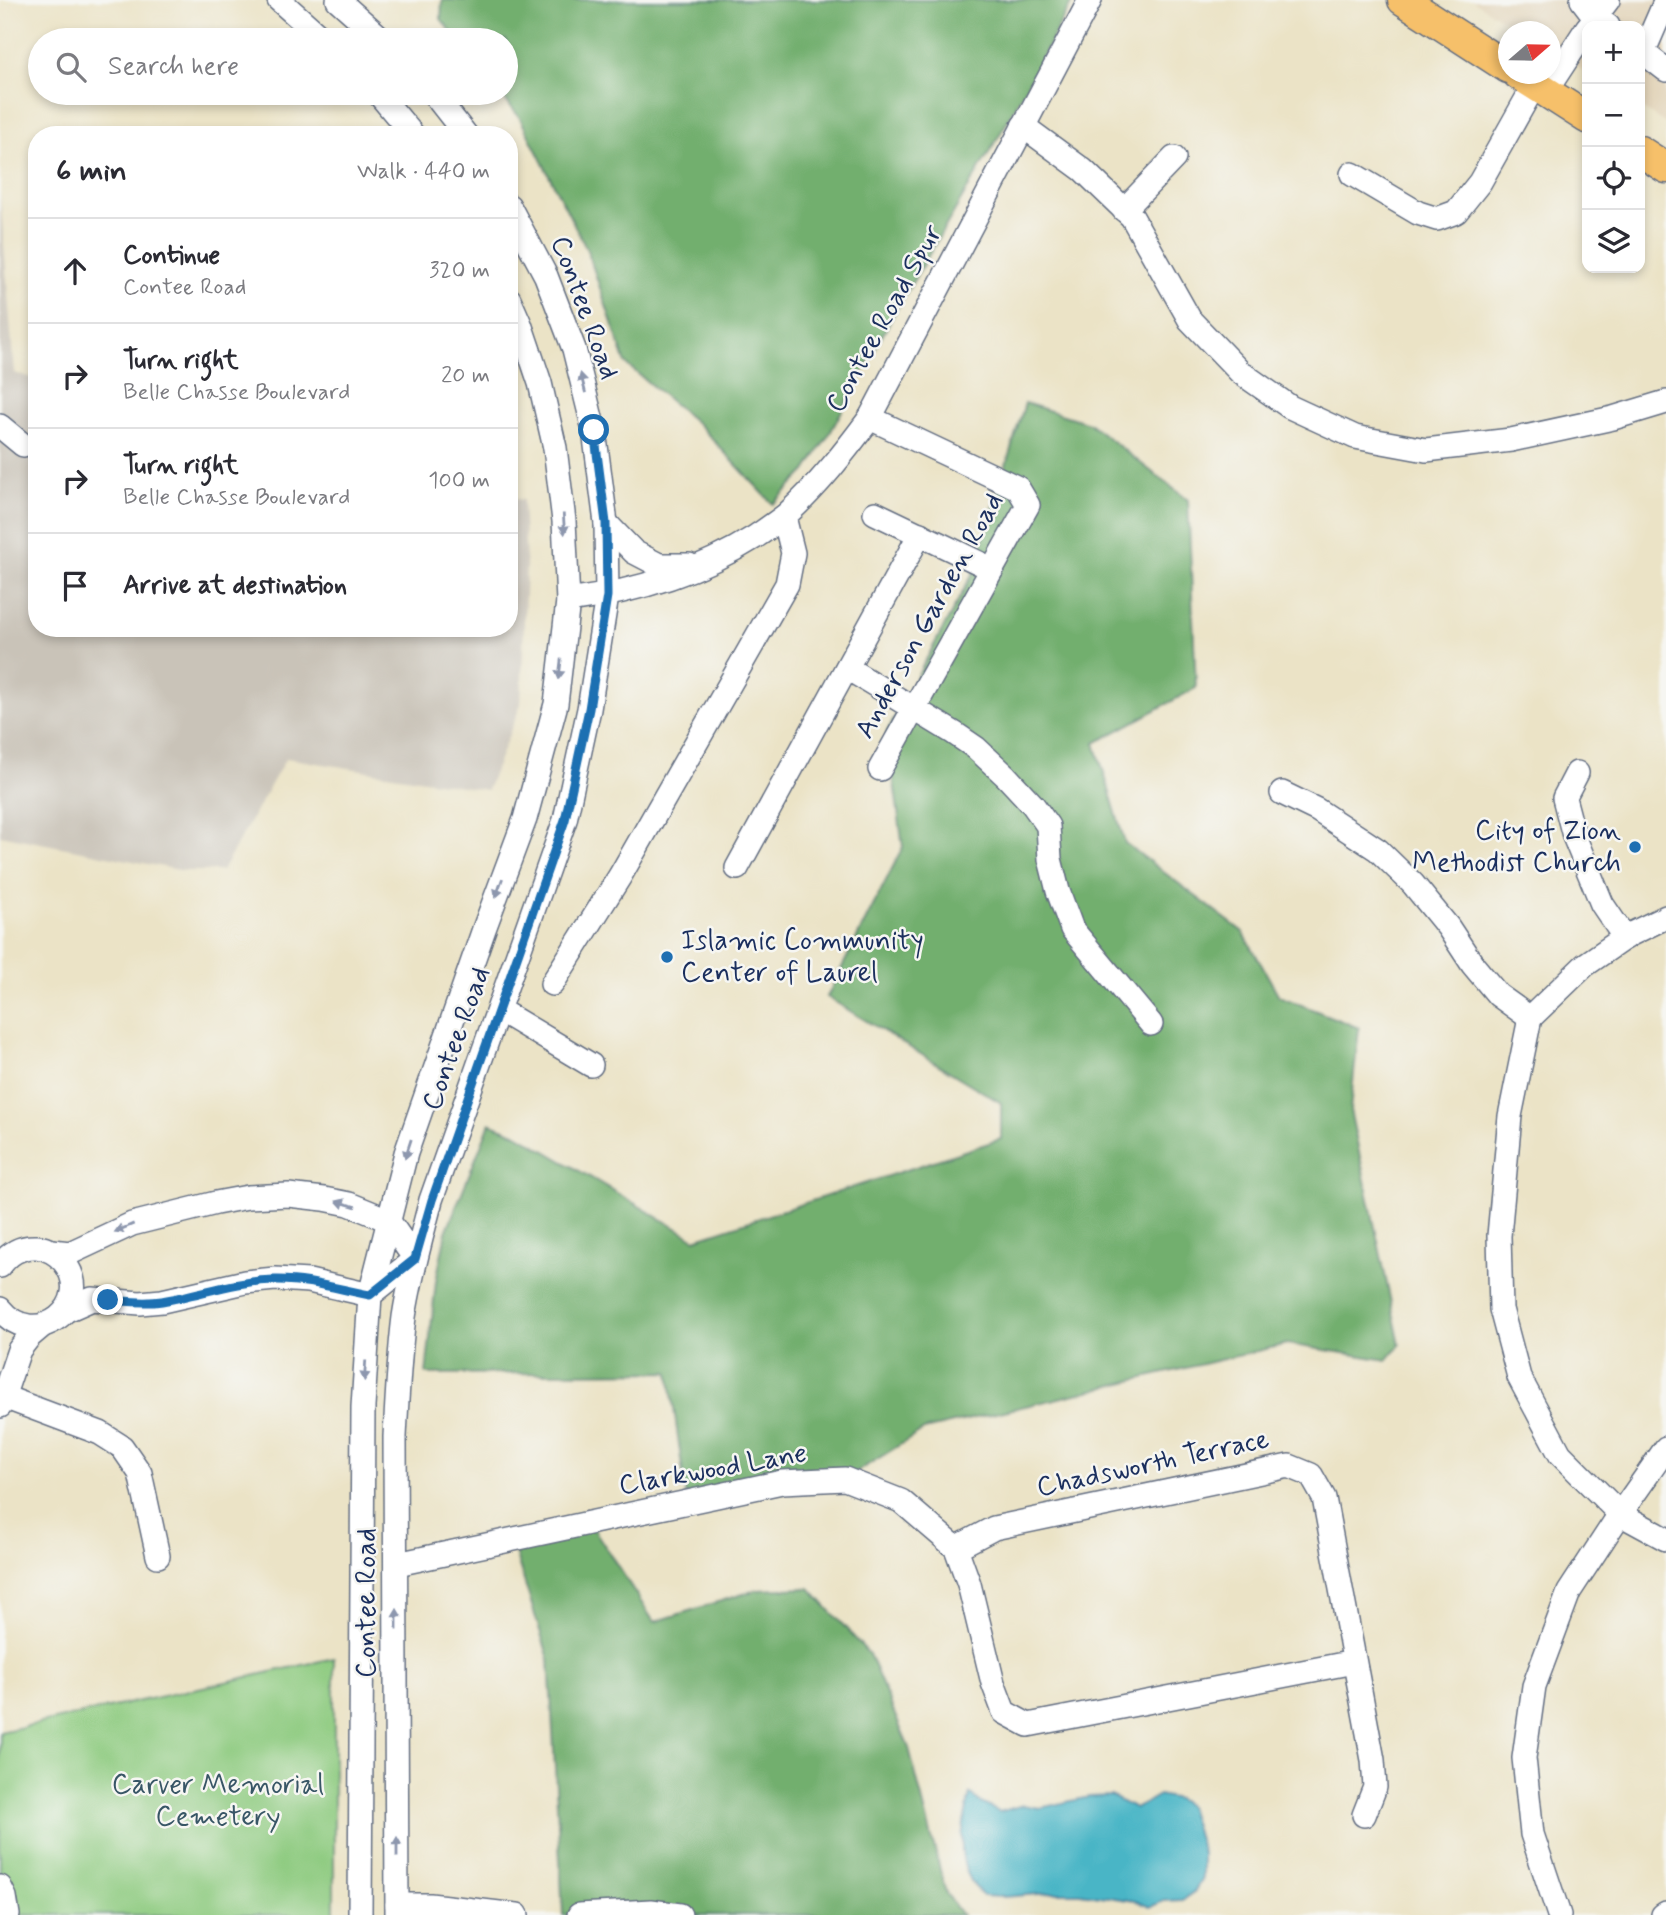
<!DOCTYPE html>
<meta charset="utf-8">
<style>
body{margin:0;font-family:Mynerve,sans-serif;background:#f2f2f3;color:#2b2b33}
.controls{position:absolute;right:21px;top:21px;display:grid;overflow:hidden;border-radius:14px;box-shadow:0 4px 10px #0003}
.controls button{width:63px;height:63px;display:grid;place-items:center;padding:0;border:0;border-bottom:2px solid #e1e1e2;background:#fff;color:#2b2b33;font:35px sans-serif}
.compass{position:absolute;left:1498px;top:21px;width:63px;height:63px;border-radius:50%;background:#fff;box-shadow:0 4px 10px #0003;rotate:70deg}
.stop{position:absolute;width:21px;height:21px;margin:-16px;border:5px solid #1f6fb2;border-radius:50%;background:#fff}
.stop.end{background:#1f6fb2;border-color:#fff;box-shadow:0 2px 7px #0008}
.list{margin:0;padding:0;list-style:none}
h2{display:flex;justify-content:space-between;align-items:center;height:91px;margin:0;padding:0 28px;font-size:30px}
h2 small{font-size:23px;font-weight:400;color:#7c7c81}
.list li{display:grid;grid-template-columns:46px 1fr auto;gap:21px;align-items:center;box-sizing:border-box;height:105px;padding:0 28px;border-top:2px solid #e1e1e2}
.list b{display:block;font-size:26px;white-space:nowrap}
.list p{margin:0;font-size:23px;white-space:nowrap;color:#7c7c81}
.list em{font-size:23px;font-style:normal;color:#7c7c81}
.icon{flex:none;width:38px;height:38px;fill:none;stroke:currentColor;stroke-width:2;stroke-linecap:round;stroke-linejoin:round}
.map{position:relative;flex:none;width:1666px;height:1915px;overflow:hidden}
.search{position:absolute;background:#fff;box-shadow:0 4px 10px #0003;left:28px;top:28px;width:490px;height:77px;display:flex;align-items:center;gap:18px;box-sizing:border-box;padding:0 24px;border-radius:38px;color:#7c7c81;font-size:26px}
.panel{position:absolute;background:#fff;box-shadow:0 4px 10px #0003;left:28px;top:126px;width:490px;height:511px;border-radius:28px}
.map>svg:first-child{display:block}
.built{fill:#e1d2b6}
.industrial{fill:#c9c3b8}
.green{fill:#8ecb80;stroke:#547d6f;stroke-width:2}
.forest{fill:#72af6e;stroke:#466f66;stroke-width:2}
.water{fill:#4ab5c6;stroke:#327292;stroke-width:2}
.lines{fill:none;stroke-linecap:round;stroke-linejoin:round}
.minor-casing{stroke:#646e82;stroke-width:26}
.major-casing{stroke:#646e82;stroke-width:33}
.minor{stroke:#fff;stroke-width:23}
.major{stroke:#f6c06b;stroke-width:30}
.oneway{fill:#8d97ae}
.route{stroke:#1f6fb2;stroke-width:9}
.poi-dot{fill:#1f6fb2;stroke:#f6f6f2;stroke-width:2.5}
.labels{text-anchor:middle;dominant-baseline:central;stroke-width:5;stroke-linejoin:round;paint-order:stroke}
.street-label{font-size:28px;fill:#1b2f5e;stroke:#f6f6f2}
.poi-label{font-size:28px;fill:#1b2f5e;stroke:#f6f6f2;text-anchor:end}
.park-label{font-size:28px;fill:#385666;stroke:#f6f6f2}
</style>
<div class="map">
<svg width="1666" height="1915" viewBox="0 0 1666 1915">
<rect width="100%" height="100%" fill="#f6f6f2"/>
<filter id="ink" filterUnits="userSpaceOnUse"><feTurbulence type="fractalNoise" baseFrequency=".0143" numOctaves="2"/><feDisplacementMap in="SourceGraphic" scale="14" xChannelSelector="R" yChannelSelector="G"/><feConvolveMatrix kernelMatrix="1 2 1 2 8 2 1 2 1" color-interpolation-filters="sRGB"/></filter>
<filter id="wash" filterUnits="userSpaceOnUse"><feTurbulence type="fractalNoise" baseFrequency=".00686" numOctaves="4" result="noise"/><feDisplacementMap in="SourceGraphic" scale="28" xChannelSelector="R" yChannelSelector="G"/><feGaussianBlur stdDeviation="1.57" result="paint"/><feColorMatrix in="noise" values="0 0 0 0 0 0 0 0 0 0 0 0 0 0 0 0 0 1.4 0 .05"/><feComposite in="paint" operator="in"/></filter>
<g filter="url(#wash)">
<rect width="100%" height="100%" fill="#ebe3c6"/>
<path class="built" d="M 1472,0 L 1666,0 L 1666,124 L 1640,107 L 1640,26 L 1587,26 L 1587,73 L 1551,50 L 1550,32 L 1521,31 Z"/>
<path class="industrial" d="M 0,193 L 14,373 L 37,379 L 37,628 L 509,628 L 509,498 L 523,500 L 526,565 L 521,704 L 487,790 L 286,758 L 222,871 L 184,871 L 0,835 Z"/>
<path class="green" d="M 334,1658 L 334,1915 L 0,1915 L 0,1732 Z"/>
<g class="forest">
<path d="M 442,0 L 1073,0 L 1010,117 L 895,312 L 830,433 L 806,471 L 773,504 L 699,425 L 626,364 L 587,250 L 520,118 L 500,93 L 506,93 L 506,40 L 458,40 L 441,19 Z"/>
<path d="M 1025,403 L 1089,423 L 1188,500 L 1196,688 L 1095,743 L 1125,843 L 1243,932 L 1279,996 L 1359,1028 L 1350,1110 L 1400,1345 L 1387,1360 L 1287,1344 L 924,1430 L 845,1479 L 687,1503 L 669,1372 L 426,1374 L 436,1281 L 446,1232 L 490,1123 L 515,1133 L 695,1239 L 1001,1139 L 1001,1103 L 827,997 L 903,847 L 887,732 L 973,573 Z"/>
<path d="M 590,1523 L 654,1622 L 756,1590 L 810,1588 L 869,1654 L 909,1748 L 946,1893 L 962,1915 L 563,1915 L 549,1659 L 511,1540 Z"/>
</g>
<path class="water" d="M 970,1794 L 983,1804 L 999,1812 L 1023,1805 L 1040,1808 L 1089,1797 L 1111,1796 L 1135,1809 L 1159,1795 L 1177,1799 L 1188,1806 L 1202,1853 L 1202,1878 L 1195,1891 L 1182,1900 L 1164,1901 L 1150,1907 L 1135,1901 L 1080,1893 L 1051,1893 L 1003,1897 L 983,1896 C 952,1865 962,1831 970,1794 Z"/>
</g>
<g filter="url(#ink)">
<g class="lines">
<defs>
<g id="minor">
<path d="M 279,0 L 324,40"/>
<path d="M 338,0 L 383,40"/>
<path d="M 1582,0 L 1595,17 L 1589,26"/>
<path d="M 1608,26 L 1595,17 L 1608,0"/>
<path d="M 1640,50 L 1666,70"/>
<path d="M 1643,53 L 1666,0"/>
<path d="M 1546,91 L 1587,28"/>
<path d="M 378,93 L 413,135"/>
<path d="M 433,93 L 466,135"/>
<path d="M 1023,126 L 1083,170 L 1132,217 L 1190,320 L 1240,372 L 1290,407 L 1355,437 L 1426,450 L 1511,440 L 1613,418 L 1666,402"/>
<path d="M 1352,174 L 1418,213 L 1437,219 L 1456,212 L 1480,182 L 1535,84"/>
<path d="M 1124,210 L 1174,158"/>
<path d="M 870,418 L 1018,488 L 1028,505 L 880,769"/>
<path d="M 0,426 L 23,445"/>
<path d="M 875,513 L 992,569"/>
<path d="M 606,523 L 634,552 L 659,565 L 689,565"/>
<path d="M 568,601 C 634,592 698,573 755,537 C 765,530 776,523 786,515 C 818,486 844,453 870,418 L 1090,0"/>
<path d="M 847,668 L 954,733 L 976,748 L 1006,776 L 1033,805 L 1048,826 L 1050,859 L 1058,891 L 1072,929 L 1151,1024"/>
<path d="M 1577,773 L 1564,798 L 1574,836 L 1602,904 L 1625,938"/>
<path d="M 1282,793 L 1317,810 L 1378,850 L 1413,884 L 1448,927 L 1473,965 L 1498,995 L 1530,1018"/>
<path d="M 737,868 L 920,534"/>
<path d="M 552,984 L 620,876 L 787,584 L 793,553 L 784,517"/>
<path d="M 499,1010 L 591,1065"/>
<path d="M 1530,1018 L 1510,1116 L 1499,1236 L 1501,1309 L 1519,1377 L 1560,1454 L 1620,1514 L 1666,1539"/>
<path d="M 1530,1018 L 1585,965 L 1627,936 L 1666,917"/>
<path d="M 52,1251 L 70,1253 L 132,1224 L 216,1203 L 248,1197 L 288,1195 L 324,1199 L 349,1204 L 388,1220 L 415,1259"/>
<path d="M 0,1266 C 9,1253 21,1246 37,1247 C 47,1248 58,1254 64,1262 C 97,1304 36,1353 0,1309"/>
<path d="M 67,1310 L 92,1299 L 140,1303 L 162,1301 L 245,1282 L 275,1279 L 309,1281 L 370,1295 L 415,1259"/>
<path d="M 4,1397 L 100,1433 L 122,1447 L 140,1473 L 158,1556"/>
<path d="M 0,1406 L 19,1350 L 29,1337 L 42,1326"/>
<path d="M 956,1548 L 994,1528 L 1289,1466 L 1311,1475 L 1324,1498 L 1373,1760 L 1375,1787 L 1364,1815"/>
<path d="M 397,1564 L 782,1482 L 845,1479 L 901,1501 L 956,1548 L 969,1584 L 993,1683 L 1004,1712 L 1028,1725 L 1354,1662"/>
<path d="M 0,1887 L 5,1897 L 8,1915"/>
<path d="M 397,1905 L 430,1905 L 517,1915"/>
<path d="M 360,1915 L 363,1407 L 370,1295 L 406,1153 L 484,929 L 525,819 L 556,704 L 568,601 L 564,521 L 555,448 L 540,383 L 520,324 L 509,299"/>
<path d="M 397,1915 L 395,1437 C 397,1397 399,1357 404,1317 C 410,1277 421,1239 431,1200 L 565,820 L 589,709 L 607,596 L 606,523 L 594,430 L 574,349 L 546,276 L 509,206"/>
<path d="M 579,1915 L 651,1911 L 680,1915"/>
<path d="M 1559,1915 L 1532,1834 L 1524,1758 L 1534,1686 L 1569,1592 L 1620,1514 L 1666,1448"/>
<path d="M 1663,1915 L 1666,1913"/>
</g>
<g id="major">
<path d="M 1403,0 L 1508,68"/>
<path d="M 1518,74 L 1587,118"/>
<path d="M 1640,151 L 1666,168"/>
</g>
</defs>
<use href="#minor" class="minor-casing"/>
<use href="#major" class="major-casing"/>
<use href="#minor" class="minor"/>
<use href="#major" class="major"/>
</g>
<defs><path id="oneway-solid" d="M-6-.8H1V-3.2L6.5 0L1 3.2V.8H-6Z" transform="scale(1.75)"/></defs>
<g class="oneway">
<use href="#oneway-solid" transform="translate(583 383) rotate(-104)"/>
<use href="#oneway-solid" transform="translate(564 524) rotate(86)"/>
<use href="#oneway-solid" transform="translate(560 669) rotate(97)"/>
<use href="#oneway-solid" transform="translate(499 888) rotate(110)"/>
<use href="#oneway-solid" transform="translate(408 1149) rotate(108)"/>
<use href="#oneway-solid" transform="translate(346 1204) rotate(-164)"/>
<use href="#oneway-solid" transform="translate(124 1228) rotate(157)"/>
<use href="#oneway-solid" transform="translate(365 1371) rotate(94)"/>
<use href="#oneway-solid" transform="translate(397 1619) rotate(-90)"/>
<use href="#oneway-solid" transform="translate(397 1847) rotate(-90)"/>
</g>
</g>
<g class="lines" filter="url(#ink)">
<path class="route" d="M 108,1300 C 126,1301 143,1304 162,1301 C 199,1295 235,1281 274,1280 C 307,1279 338,1289 370,1295 L 415,1259 L 432,1200 L 565,820 L 589,709 L 607,596 L 606,523 L 594,430"/>
</g>
<g class="poi-dot">
<circle cx="1635" cy="847" r="7"/>
<circle cx="667" cy="957" r="7"/>
</g>
<g class="labels">
<g class="street-label">
<text transform="translate(584 308) rotate(70)">Contee Road</text>
<text transform="translate(885 319) rotate(-61)">Contee Road Spur</text>
<text transform="translate(930 616) rotate(-61)">Anderson Garden Road</text>
<text transform="translate(457 1039) rotate(-70)">Contee Road</text>
<text transform="translate(1153 1464) rotate(-12)">Chadsworth Terrace</text>
<text transform="translate(713 1470) rotate(-10)">Clarkwood Lane</text>
<text transform="translate(367 1603) rotate(-90)">Contee Road</text>
</g>
<g class="poi-label">
<text x="1621" y="831">City of Zion<tspan x="1621" dy="32">Methodist Church</tspan></text>
<text x="681" y="941" text-anchor="start">Islamic Community<tspan x="681" dy="32">Center of Laurel</tspan></text>
</g>
<g class="park-label">
<text x="218" y="1785">Carver Memorial<tspan x="218" dy="32">Cemetery</tspan></text>
</g>
</g>
</svg>
<div class="controls">
<button>+</button>
<button>−</button>
<button><svg class="icon" aria-label="locate" viewBox="0 0 24 24"><circle cx="12" cy="12" r="6"/><path d="M12 2v4M12 18v4M2 12h4M18 12h4"/></svg></button>
<button><svg class="icon" aria-label="layers" viewBox="0 0 24 24"><path d="M12 4l9 5-9 5-9-5zM3 14l9 5 9-5"/></svg></button>
</div>
<svg class="compass" viewBox="-18 -18 36 36"><path d="M0-13l5 13h-10z" fill="#e53935"/><path d="M0 13l5-13h-10z" fill="#7c7c81"/></svg>
<div class="stop" style="left:594px;top:430px"></div>
<div class="stop end" style="left:108px;top:1300px"></div>
<div class="search"><svg class="icon" aria-label="search" viewBox="0 0 24 24"><circle cx="10" cy="10" r="6"/><path d="M15 15l6 6"/></svg>Search here</div>
<section class="panel">
<h2>6 min<small>Walk · 440 m</small></h2>
<ul class="list">
<li><svg class="icon" aria-label="ahead" viewBox="0 0 24 24"><path d="M12 20V5M6 11l6-6 6 6"/></svg><div><b>Continue</b><p>Contee Road</p></div><em>320 m</em></li>
<li><svg class="icon" aria-label="right" viewBox="0 0 24 24"><path d="M7 20v-9h11M14 6l5 5-5 5"/></svg><div><b>Turn right</b><p>Belle Chasse Boulevard</p></div><em>20 m</em></li>
<li><svg class="icon" aria-label="right" viewBox="0 0 24 24"><path d="M7 20v-9h11M14 6l5 5-5 5"/></svg><div><b>Turn right</b><p>Belle Chasse Boulevard</p></div><em>100 m</em></li>
<li><svg class="icon" aria-label="arrive" viewBox="0 0 24 24"><path d="M6 21V4h12l-3 4 3 4H6"/></svg><div><b>Arrive at destination</b></div></li>
</ul>
</section>
</div>
